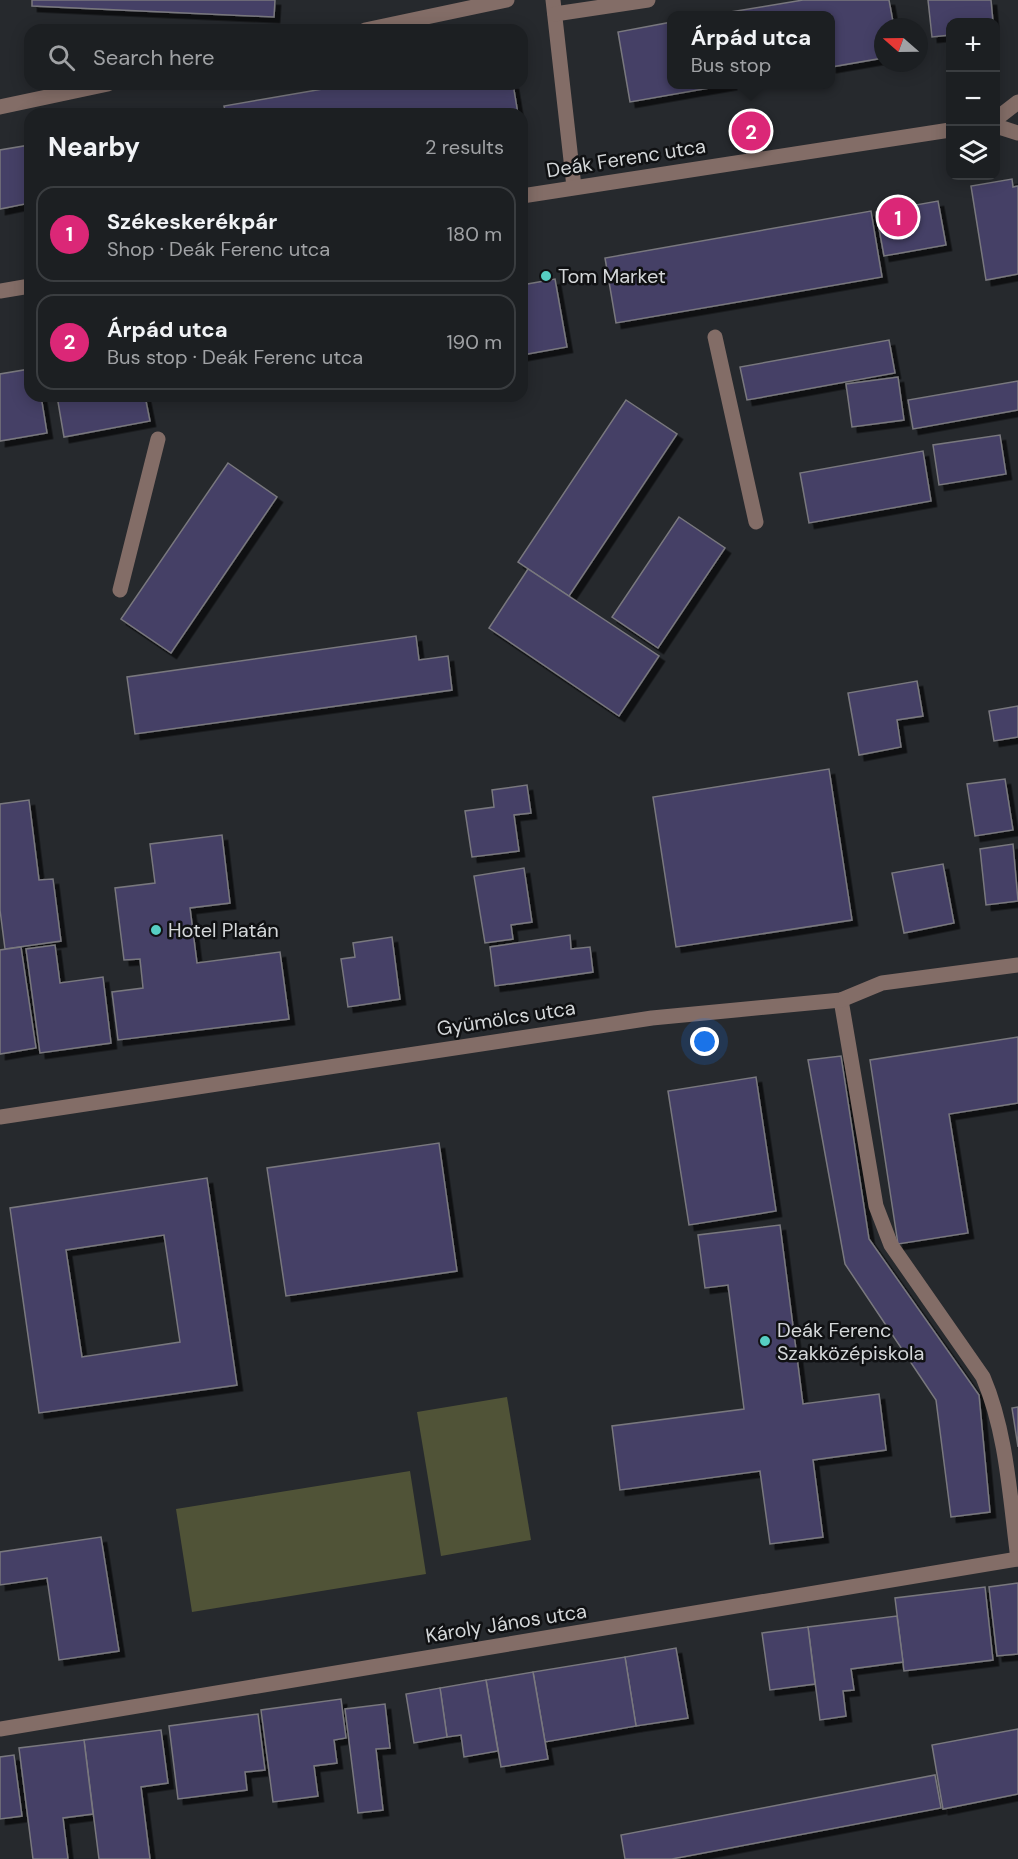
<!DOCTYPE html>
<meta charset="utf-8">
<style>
body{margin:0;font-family:"DM Sans",sans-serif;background:#25272a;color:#f1f3f6}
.controls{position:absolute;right:18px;top:18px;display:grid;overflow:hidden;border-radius:12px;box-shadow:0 3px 15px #0003}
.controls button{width:54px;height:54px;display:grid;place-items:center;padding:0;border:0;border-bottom:2px solid #3a3d40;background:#1c1f22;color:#f1f3f6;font:30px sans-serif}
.compass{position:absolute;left:874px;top:18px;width:54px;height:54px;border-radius:50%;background:#1c1f22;box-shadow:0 3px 15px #0003;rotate:290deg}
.you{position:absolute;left:705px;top:1042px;width:21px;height:21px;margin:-15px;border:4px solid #fff;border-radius:50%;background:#1a73e8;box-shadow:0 0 0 9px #1a73e833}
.badge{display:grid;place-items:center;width:39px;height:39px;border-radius:50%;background:#db2777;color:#fff;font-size:20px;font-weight:700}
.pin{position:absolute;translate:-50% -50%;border:3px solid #fff;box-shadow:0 2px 6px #0006}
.popup{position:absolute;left:667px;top:11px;width:168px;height:78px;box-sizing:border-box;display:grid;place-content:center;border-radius:12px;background:#1c1f22;filter:drop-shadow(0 2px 4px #0005);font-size:20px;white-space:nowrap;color:#a0a2a5}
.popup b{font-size:22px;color:#f1f3f6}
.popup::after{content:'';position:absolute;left:50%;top:100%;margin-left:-12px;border:12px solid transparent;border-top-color:#1c1f22}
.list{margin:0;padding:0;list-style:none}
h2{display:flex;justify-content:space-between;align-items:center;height:78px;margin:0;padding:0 24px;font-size:26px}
h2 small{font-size:20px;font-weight:400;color:#a0a2a5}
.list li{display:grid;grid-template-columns:39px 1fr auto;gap:18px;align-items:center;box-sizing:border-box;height:96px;margin:0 12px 12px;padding:0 12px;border:2px solid #3a3d40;border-radius:18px}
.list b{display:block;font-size:22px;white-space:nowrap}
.list p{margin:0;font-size:20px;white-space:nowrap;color:#a0a2a5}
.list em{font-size:20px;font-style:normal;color:#a0a2a5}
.icon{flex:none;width:33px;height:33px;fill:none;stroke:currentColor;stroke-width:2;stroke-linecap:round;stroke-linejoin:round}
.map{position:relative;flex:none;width:1018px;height:1859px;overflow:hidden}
.search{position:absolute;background:#1c1f22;box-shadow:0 3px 15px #0003;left:24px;top:24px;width:504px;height:66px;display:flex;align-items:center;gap:15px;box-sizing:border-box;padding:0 21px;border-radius:18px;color:#a0a2a5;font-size:22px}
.panel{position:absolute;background:#1c1f22;box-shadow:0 3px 15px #0003;left:24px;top:108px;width:504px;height:294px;border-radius:18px}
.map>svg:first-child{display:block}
.green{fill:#505337}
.building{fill:#443f66;stroke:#79787e;stroke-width:1.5;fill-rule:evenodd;filter:url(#shadow)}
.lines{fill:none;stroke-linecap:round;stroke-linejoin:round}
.minor{stroke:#836d67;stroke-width:15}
.poi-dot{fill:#56cec3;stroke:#101113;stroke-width:2}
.labels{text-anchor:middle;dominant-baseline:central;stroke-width:5;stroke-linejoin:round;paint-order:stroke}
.street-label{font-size:20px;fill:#d4d7d9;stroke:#101113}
.poi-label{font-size:20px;fill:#d4d7d9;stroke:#101113;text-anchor:start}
</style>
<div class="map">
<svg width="1018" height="1859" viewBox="0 0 1018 1859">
<defs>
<filter id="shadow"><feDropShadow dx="5.5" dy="5.5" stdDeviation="0" flood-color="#0009"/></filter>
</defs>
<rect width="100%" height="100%" fill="#26292d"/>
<g class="green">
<path d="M 507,1397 L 531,1540 L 441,1556 L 417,1412 Z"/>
<path d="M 410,1471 L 426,1574 L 192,1612 L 176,1509 Z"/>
</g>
<g class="building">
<path d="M 32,0 L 275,0 L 274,17 L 32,6 Z"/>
<path d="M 803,0 L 889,0 L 894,27 L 883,27 L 883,58 L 831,67 L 831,15 L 712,15 Z"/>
<path d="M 928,0 L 991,0 L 993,22 L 950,22 L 950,35 L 932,37 Z"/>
<path d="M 672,22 L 672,84 L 732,84 L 630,102 L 618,32 Z"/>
<path d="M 352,84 L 513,84 L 518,114 L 226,114 L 224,106 Z"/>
<path d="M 30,145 L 30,203 L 0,209 L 0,150 Z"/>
<path d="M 1012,179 L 1013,187 L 1018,186 L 1018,274 L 986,280 L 971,186 Z"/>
<path d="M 938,201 L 946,245 L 884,256 L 876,212 Z"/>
<path d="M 871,211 L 882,277 L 616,323 L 605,258 Z"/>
<path d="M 555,279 L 567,347 L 522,355 L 522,285 Z"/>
<path d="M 889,340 L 895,373 L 747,400 L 740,367 Z"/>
<path d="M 30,369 L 30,396 L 41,396 L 47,433 L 0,441 L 0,374 Z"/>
<path d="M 898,377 L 904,420 L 852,427 L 846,384 Z"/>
<path d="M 1018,381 L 1018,410 L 913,429 L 908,400 Z"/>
<path d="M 57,396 L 145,396 L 150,421 L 64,437 Z"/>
<path d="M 626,400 L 677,434 L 569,596 L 518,562 Z"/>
<path d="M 1000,435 L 1006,474 L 939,485 L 933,445 Z"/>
<path d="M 923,451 L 931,501 L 809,523 L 800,473 Z"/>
<path d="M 228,463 L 277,497 L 171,653 L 121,619 Z"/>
<path d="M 679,517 L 725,548 L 658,648 L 612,617 Z"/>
<path d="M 528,569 L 659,656 L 619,716 L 489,628 Z"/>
<path d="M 416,636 L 419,660 L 448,656 L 452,690 L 135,734 L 127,677 Z"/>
<path d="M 917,681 L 923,716 L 897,720 L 901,747 L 859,755 L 848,693 Z"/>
<path d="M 1018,706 L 1018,737 L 994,741 L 989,711 Z"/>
<path d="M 829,769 L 852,920 L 676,947 L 653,797 Z"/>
<path d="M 1005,779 L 1013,830 L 975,836 L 967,784 Z"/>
<path d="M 527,785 L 531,813 L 514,815 L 519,851 L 472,857 L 465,811 L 494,807 L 492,790 Z"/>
<path d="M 29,800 L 39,880 L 53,879 L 61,941 L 5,949 L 0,910 L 0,804 Z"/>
<path d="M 222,835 L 230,903 L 190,908 L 197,963 L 280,952 L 289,1019 L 118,1040 L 112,992 L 143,988 L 140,959 L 124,960 L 115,888 L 155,883 L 150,844 Z"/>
<path d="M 1013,844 L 1018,901 L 986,905 L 980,849 Z"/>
<path d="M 943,864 L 954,923 L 904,933 L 892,873 Z"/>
<path d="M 524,868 L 532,922 L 511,925 L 513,939 L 485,943 L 474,876 Z"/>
<path d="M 570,935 L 571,949 L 590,947 L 593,972 L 495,986 L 490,947 Z"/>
<path d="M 392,937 L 400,999 L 348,1007 L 341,959 L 355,957 L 353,943 Z"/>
<path d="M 55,945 L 60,983 L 103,977 L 111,1043 L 40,1053 L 26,949 Z"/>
<path d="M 21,947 L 36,1048 L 0,1054 L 0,950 Z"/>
<path d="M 1018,1037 L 1018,1103 L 949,1114 L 968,1233 L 898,1244 L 870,1060 Z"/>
<path d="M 841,1056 L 869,1239 L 979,1395 L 990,1512 L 951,1517 L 936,1400 L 845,1264 L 808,1060 Z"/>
<path d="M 756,1077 L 776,1211 L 689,1225 L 668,1091 Z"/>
<path d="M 439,1143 L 457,1271 L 286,1296 L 267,1168 Z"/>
<path d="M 207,1178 L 237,1385 L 39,1413 L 10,1208 ZM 164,1235 L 180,1342 L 82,1357 L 66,1250 Z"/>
<path d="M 780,1225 L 803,1404 L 879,1394 L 886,1450 L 813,1460 L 823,1537 L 770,1544 L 760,1471 L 620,1490 L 612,1426 L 744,1409 L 728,1285 L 705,1288 L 698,1235 Z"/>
<path d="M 1018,1407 L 1018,1447 L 1012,1408 Z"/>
<path d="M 101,1537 L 119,1651 L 59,1660 L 47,1578 L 0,1585 L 0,1552 Z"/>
<path d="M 1018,1583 L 1018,1654 L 997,1656 L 989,1587 Z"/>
<path d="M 985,1587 L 993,1660 L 904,1671 L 895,1598 Z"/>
<path d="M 897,1616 L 903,1662 L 851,1669 L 854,1690 L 843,1691 L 846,1716 L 820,1720 L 808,1627 Z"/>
<path d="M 808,1627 L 815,1684 L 770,1690 L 762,1633 Z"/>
<path d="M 676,1648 L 688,1718 L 636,1726 L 625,1657 Z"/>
<path d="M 625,1657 L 636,1726 L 545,1742 L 533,1672 Z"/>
<path d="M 533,1672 L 548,1759 L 501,1767 L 486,1680 Z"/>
<path d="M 486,1680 L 498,1751 L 464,1757 L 461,1735 L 447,1737 L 440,1688 Z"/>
<path d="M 440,1688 L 447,1737 L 414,1743 L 406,1694 Z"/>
<path d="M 341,1699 L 346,1738 L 334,1740 L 337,1763 L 314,1766 L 318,1796 L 273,1802 L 261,1710 Z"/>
<path d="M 385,1704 L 390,1748 L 376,1749 L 383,1810 L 358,1813 L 345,1709 Z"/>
<path d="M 258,1714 L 265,1770 L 245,1772 L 247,1790 L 178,1799 L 169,1726 Z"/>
<path d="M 1018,1729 L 1018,1794 L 943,1809 L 932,1745 Z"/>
<path d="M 161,1730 L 168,1783 L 141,1787 L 150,1859 L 99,1859 L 84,1740 Z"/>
<path d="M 84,1740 L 93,1814 L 63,1818 L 68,1859 L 33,1859 L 19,1748 Z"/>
<path d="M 14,1755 L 22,1816 L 0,1819 L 0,1757 Z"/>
<path d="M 935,1775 L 941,1808 L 672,1859 L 625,1859 L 621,1835 Z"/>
</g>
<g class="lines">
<g class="minor">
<path d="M 553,0 L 574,187"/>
<path d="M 555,14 L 648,0"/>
<path d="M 365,30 L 507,0"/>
<path d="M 0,107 L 108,84"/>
<path d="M 996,119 L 1018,102"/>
<path d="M 996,126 L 1018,133"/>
<path d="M 522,196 L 950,130"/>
<path d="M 0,291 L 30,286"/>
<path d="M 715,337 L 756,522"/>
<path d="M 120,590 L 158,439"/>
<path d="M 841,1000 L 876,1206 L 891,1245 L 983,1377 C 1007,1433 1010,1499 1018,1559"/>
<path d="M 0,1117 L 652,1018 L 841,1000 L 882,983 L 1018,965"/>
<path d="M 0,1729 L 1018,1559"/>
</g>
</g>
<g class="poi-dot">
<circle cx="546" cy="276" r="6"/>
<circle cx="156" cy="930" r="6"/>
<circle cx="765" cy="1341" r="6"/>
</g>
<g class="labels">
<g class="street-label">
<text transform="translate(626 158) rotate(-9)">Deák Ferenc utca</text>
<text transform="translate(506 1018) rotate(-9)">Gyümölcs utca</text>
<text transform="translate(506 1623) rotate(-9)">Károly János utca</text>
</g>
<g class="poi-label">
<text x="558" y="276">Tom Market</text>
<text x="168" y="930">Hotel Platán</text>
<text x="777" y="1330">Deák Ferenc<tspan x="777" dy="23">Szakközépiskola</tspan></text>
</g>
</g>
</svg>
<div class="controls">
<button>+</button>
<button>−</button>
<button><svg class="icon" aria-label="layers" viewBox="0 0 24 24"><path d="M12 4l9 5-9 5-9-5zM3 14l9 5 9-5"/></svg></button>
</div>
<svg class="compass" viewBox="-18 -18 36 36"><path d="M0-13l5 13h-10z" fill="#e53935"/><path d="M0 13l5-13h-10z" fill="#a0a2a5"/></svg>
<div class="you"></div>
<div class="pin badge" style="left:898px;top:217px">1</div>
<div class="pin badge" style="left:751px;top:131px">2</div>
<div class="popup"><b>Árpád utca</b>Bus stop</div>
<div class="search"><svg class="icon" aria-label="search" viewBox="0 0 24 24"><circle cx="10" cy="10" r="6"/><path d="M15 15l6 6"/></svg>Search here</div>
<section class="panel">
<h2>Nearby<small>2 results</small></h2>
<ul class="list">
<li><span class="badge">1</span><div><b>Székeskerékpár</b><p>Shop · Deák Ferenc utca</p></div><em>180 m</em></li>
<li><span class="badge">2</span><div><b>Árpád utca</b><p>Bus stop · Deák Ferenc utca</p></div><em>190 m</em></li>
</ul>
</section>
</div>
